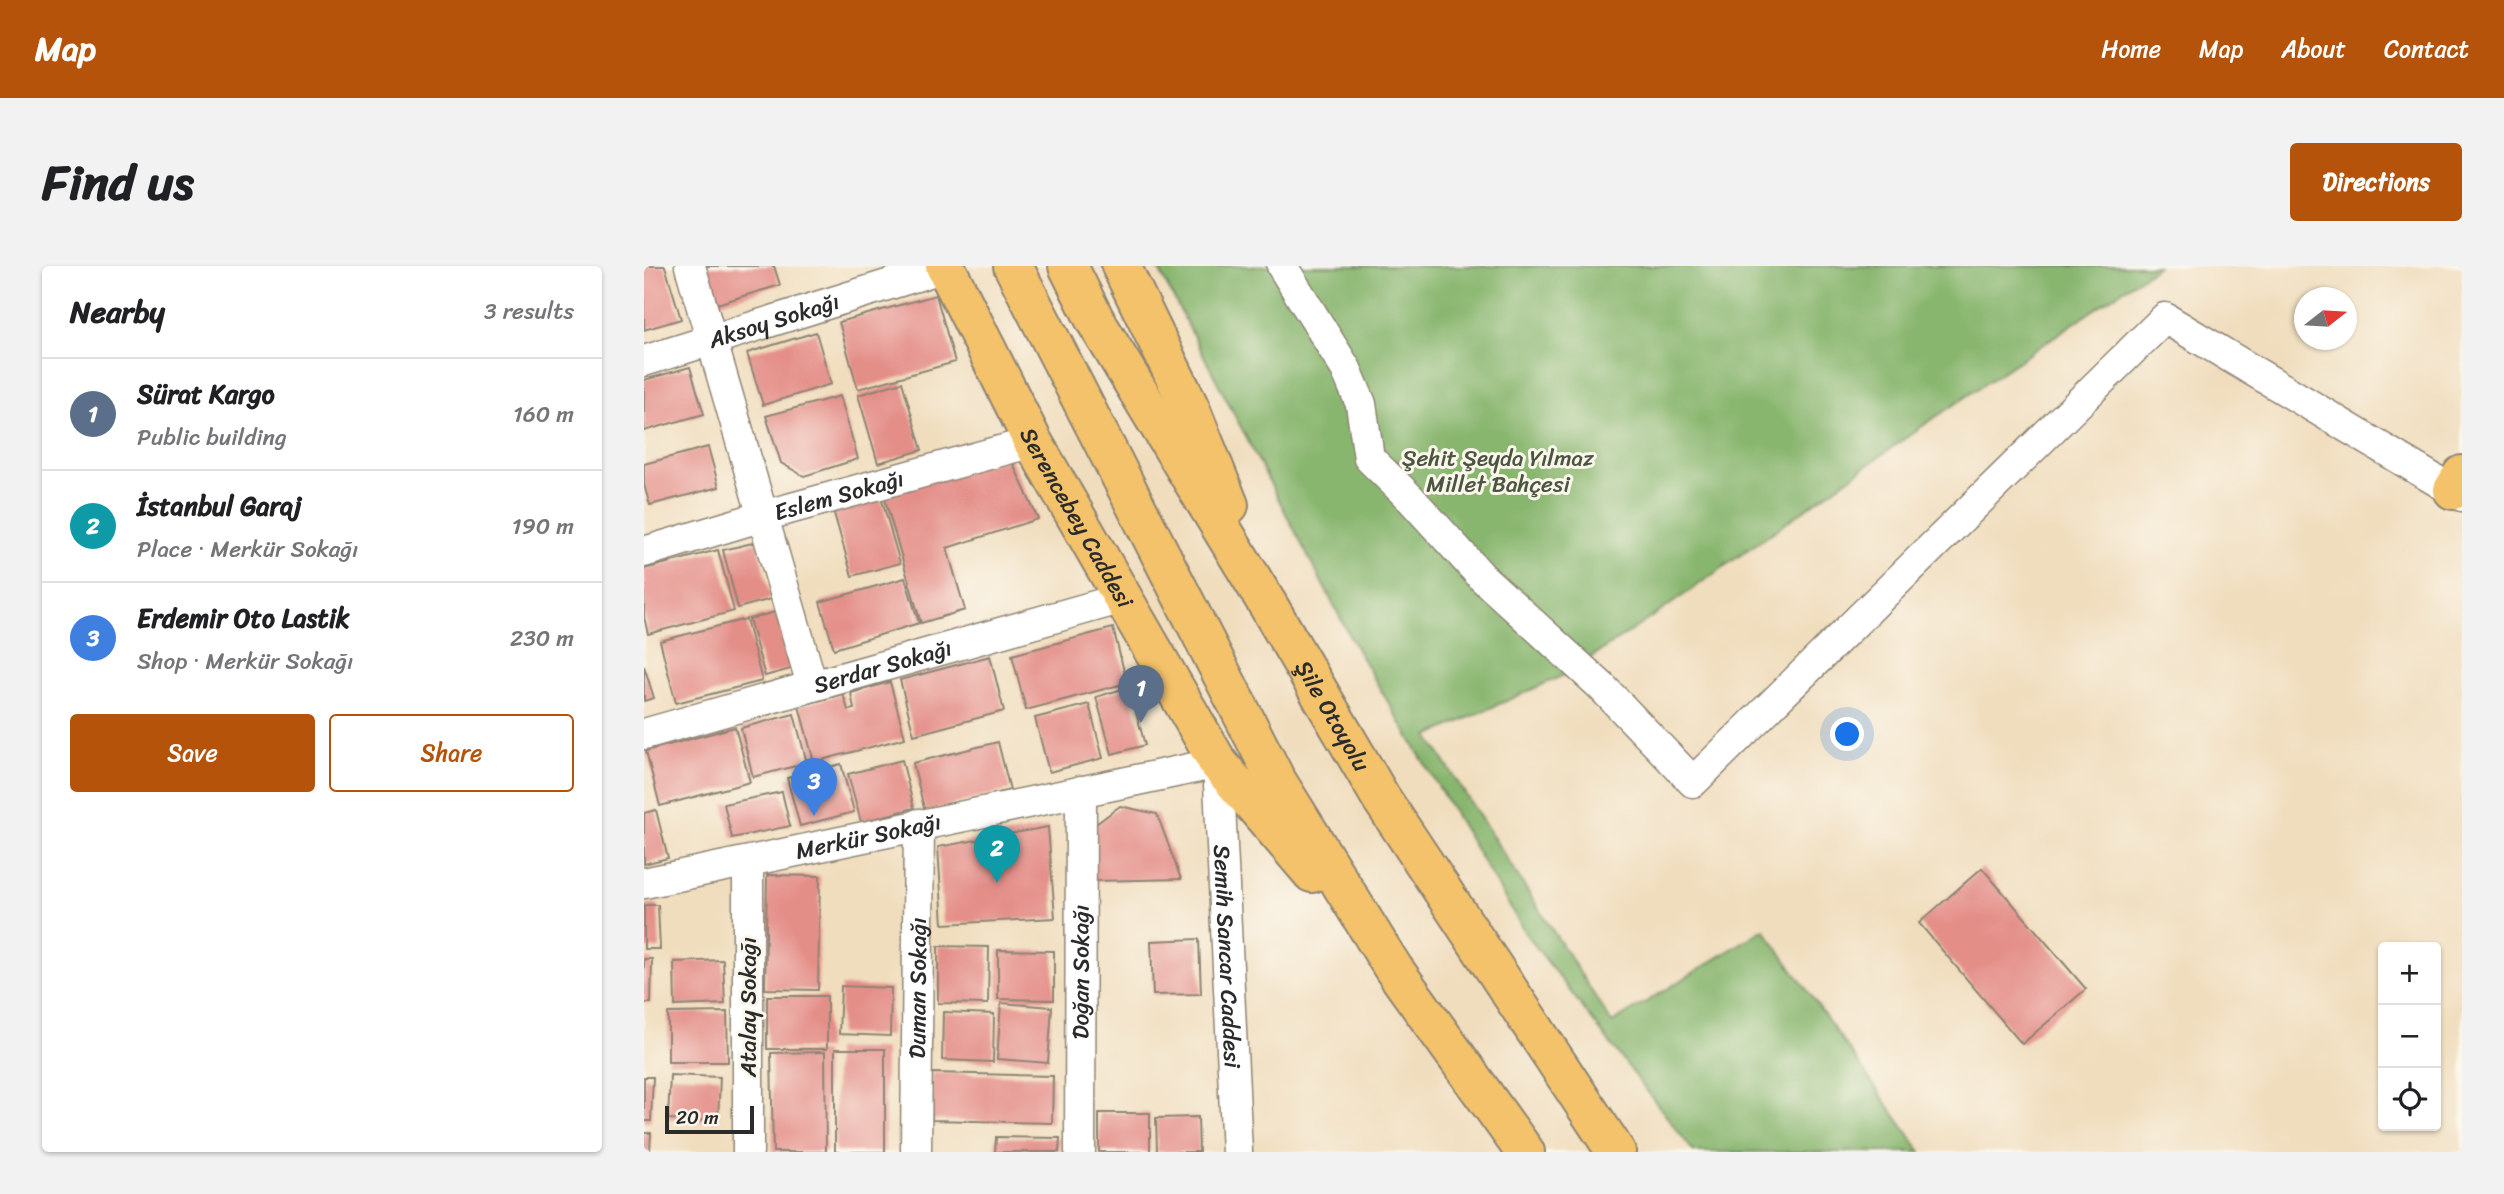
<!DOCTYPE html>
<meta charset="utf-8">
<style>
body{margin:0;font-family:Sriracha,sans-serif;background:#f2f2f2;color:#202124}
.controls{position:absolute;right:21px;bottom:21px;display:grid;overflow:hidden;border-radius:7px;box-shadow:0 2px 5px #0004}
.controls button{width:63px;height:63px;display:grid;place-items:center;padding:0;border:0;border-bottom:2px solid #e0e0e0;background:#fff;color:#202124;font:35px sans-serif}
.compass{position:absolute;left:1650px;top:21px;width:63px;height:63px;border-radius:50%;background:#fff;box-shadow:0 2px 5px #0004;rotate:73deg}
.scale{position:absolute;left:21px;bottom:18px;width:89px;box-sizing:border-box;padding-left:7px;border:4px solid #2b2b2b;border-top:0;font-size:19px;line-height:24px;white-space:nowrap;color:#2b2b2b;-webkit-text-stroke:5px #fbf7ec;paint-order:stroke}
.you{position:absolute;left:1204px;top:469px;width:24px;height:24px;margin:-18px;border:5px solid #fff;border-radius:50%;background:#1a73e8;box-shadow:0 0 0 10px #1a73e833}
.badge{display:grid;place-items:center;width:46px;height:46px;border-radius:50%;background:#b45309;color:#fff;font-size:23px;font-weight:700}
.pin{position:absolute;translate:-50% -58px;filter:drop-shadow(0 2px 4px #0008)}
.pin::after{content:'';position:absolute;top:37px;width:24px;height:21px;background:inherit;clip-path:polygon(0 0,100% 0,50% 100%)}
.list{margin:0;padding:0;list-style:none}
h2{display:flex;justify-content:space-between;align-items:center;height:91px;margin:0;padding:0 28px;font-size:30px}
h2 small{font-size:23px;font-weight:400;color:#757577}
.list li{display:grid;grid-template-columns:46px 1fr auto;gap:21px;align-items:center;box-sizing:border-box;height:112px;padding:0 28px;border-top:2px solid #e0e0e0}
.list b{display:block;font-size:26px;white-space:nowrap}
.list p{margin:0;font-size:23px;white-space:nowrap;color:#757577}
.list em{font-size:23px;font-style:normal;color:#757577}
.actions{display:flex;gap:14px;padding:21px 28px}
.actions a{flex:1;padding:16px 0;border:2px solid #b45309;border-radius:7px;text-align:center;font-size:24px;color:#b45309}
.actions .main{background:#b45309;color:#fff}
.icon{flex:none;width:38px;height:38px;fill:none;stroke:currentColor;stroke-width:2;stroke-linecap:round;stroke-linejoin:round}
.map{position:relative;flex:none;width:1818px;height:886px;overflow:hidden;border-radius:7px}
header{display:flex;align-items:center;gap:42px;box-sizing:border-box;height:98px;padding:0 35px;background:#b45309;color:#fff}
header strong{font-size:33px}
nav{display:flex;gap:38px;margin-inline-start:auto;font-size:24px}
.intro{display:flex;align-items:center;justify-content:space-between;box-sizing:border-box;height:168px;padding:0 42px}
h1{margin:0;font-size:49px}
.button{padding:18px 32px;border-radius:7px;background:#b45309;color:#fff;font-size:24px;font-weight:700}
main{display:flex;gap:42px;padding:0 42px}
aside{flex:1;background:#fff;border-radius:7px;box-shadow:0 2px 5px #0004}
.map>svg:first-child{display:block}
.forest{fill:#88b66e;stroke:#5a704c;stroke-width:2}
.building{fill:#e48e88}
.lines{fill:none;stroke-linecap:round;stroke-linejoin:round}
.minor-casing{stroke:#8e8474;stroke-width:33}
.major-casing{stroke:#8e8474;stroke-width:42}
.highway-casing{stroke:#8e8474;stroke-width:42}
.minor{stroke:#fff;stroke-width:30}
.major{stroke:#f4c26a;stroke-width:38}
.highway{stroke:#f4c26a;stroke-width:38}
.labels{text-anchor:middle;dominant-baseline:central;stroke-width:6;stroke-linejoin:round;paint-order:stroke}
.street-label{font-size:23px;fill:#2b2b2b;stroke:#fbf7ec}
.park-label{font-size:23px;fill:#4b5640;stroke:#fbf7ec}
</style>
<header>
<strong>Map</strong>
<nav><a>Home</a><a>Map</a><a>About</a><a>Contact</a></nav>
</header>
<div class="intro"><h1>Find us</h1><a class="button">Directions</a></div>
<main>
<aside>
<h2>Nearby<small>3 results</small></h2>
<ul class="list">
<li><span class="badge" style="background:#5c6f8a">1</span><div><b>Sürat Kargo</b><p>Public building</p></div><em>160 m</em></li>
<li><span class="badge" style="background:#0f9aa8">2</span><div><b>İstanbul Garaj</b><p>Place · Merkür Sokağı</p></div><em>190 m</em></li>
<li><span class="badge" style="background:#3f7fe0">3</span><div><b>Erdemir Oto Lastik</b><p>Shop · Merkür Sokağı</p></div><em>230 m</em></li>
</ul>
<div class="actions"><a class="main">Save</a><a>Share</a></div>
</aside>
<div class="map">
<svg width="1818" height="886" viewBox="0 0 1818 886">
<rect width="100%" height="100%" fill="#fbf7ec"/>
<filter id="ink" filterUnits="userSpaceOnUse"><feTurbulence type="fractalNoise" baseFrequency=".0143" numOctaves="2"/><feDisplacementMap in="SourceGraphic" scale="14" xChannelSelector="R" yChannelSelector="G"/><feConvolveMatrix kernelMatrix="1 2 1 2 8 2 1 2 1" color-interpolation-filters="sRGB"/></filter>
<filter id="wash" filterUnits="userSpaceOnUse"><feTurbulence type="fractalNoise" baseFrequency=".00686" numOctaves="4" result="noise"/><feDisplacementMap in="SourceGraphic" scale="28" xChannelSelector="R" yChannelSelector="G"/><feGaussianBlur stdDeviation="1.57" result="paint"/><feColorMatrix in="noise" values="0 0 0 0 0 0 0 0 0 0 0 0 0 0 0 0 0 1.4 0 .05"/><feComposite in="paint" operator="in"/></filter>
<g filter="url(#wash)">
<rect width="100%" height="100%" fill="#f0ddbd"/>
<path class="forest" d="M 513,0 L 1514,0 L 1280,159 L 1023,341 L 920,409 L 784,470 L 968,757 L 1120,663 L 1277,886 L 1050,886 L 882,668 L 712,382 Z"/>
<g id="blocks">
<g class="building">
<path d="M 0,0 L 21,0 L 37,53 L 0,64 Z"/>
<path d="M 61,0 L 130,0 L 136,19 L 73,38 Z"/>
<path d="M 292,29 L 311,96 L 214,123 L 195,56 Z"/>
<path d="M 172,66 L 187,118 L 119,139 L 103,87 Z"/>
<path d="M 46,101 L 60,148 L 0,165 L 0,114 Z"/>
<path d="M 258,116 L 278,184 L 234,197 L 214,129 Z"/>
<path d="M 196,130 L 214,193 L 160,210 L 137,197 L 122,150 Z"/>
<path d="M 64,181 L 75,221 L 6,239 L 0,219 L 0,198 Z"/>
<path d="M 366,191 L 394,253 L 303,282 L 321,344 L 277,357 L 239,227 Z"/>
<path d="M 237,231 L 256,297 L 208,310 L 189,244 Z"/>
<path d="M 113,276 L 127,333 L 94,342 L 79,284 Z"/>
<path d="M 74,284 L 90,345 L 4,368 L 0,351 L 0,303 Z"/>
<path d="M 261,312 L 275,357 L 190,383 L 176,336 Z"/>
<path d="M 139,344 L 154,401 L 121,410 L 105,353 Z"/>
<path d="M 102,353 L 118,415 L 32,437 L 16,375 Z"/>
<path d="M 469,362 L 483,417 L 382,444 L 368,389 Z"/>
<path d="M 346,390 L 360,445 L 270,469 L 256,414 Z"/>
<path d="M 0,400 L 10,432 L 0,435 Z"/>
<path d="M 246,416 L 261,472 L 170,496 L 155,440 L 199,428 L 204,444 L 210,443 L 207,427 Z"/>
<path d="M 485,421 L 501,479 L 468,488 L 452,431 Z"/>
<path d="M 445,438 L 459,492 L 405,506 L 391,452 Z"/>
<path d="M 150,448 L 163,497 L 109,511 L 97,462 Z"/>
<path d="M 91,461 L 106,516 L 16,540 L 2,485 Z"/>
<path d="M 354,476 L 366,524 L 281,546 L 269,497 Z"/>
<path d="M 258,494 L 270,542 L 217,556 L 204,508 Z"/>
<path d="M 197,498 L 210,546 L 156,560 L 143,512 Z"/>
<path d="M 138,526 L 146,560 L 88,572 L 80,538 Z"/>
<path d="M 476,540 L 513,548 L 537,613 L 449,615 L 448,561 Z"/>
<path d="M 12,544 L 24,592 L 0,598 L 0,547 Z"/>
<path d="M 404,561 L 411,652 L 299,658 L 294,581 Z"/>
<path d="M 1338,602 L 1442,723 L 1378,778 L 1275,657 Z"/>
<path d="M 123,609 L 176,610 L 174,724 L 121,723 Z"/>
<path d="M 0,639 L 14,639 L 16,683 L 0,683 Z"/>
<path d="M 555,673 L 557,728 L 509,729 L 507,675 Z"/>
<path d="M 294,680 L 345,681 L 344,738 L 294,737 Z"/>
<path d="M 354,684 L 410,685 L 410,734 L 354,733 Z"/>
<path d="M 0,693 L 8,693 L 7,737 L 0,737 Z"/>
<path d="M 79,694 L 81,738 L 31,740 L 30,696 Z"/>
<path d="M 197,720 L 247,722 L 246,770 L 195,768 Z"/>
<rect x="123" y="730" width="60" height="53"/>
<path d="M 357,737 L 408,741 L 404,797 L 353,793 Z"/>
<path d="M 83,746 L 84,796 L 24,796 L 24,747 Z"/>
<path d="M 299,746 L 350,748 L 349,796 L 298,794 Z"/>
<rect x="191" y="783" width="50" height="103"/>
<path d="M 181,786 L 182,886 L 129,886 L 127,787 Z"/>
<path d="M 288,807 L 409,810 L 408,857 L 288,854 Z"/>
<path d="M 26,809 L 76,811 L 74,855 L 24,853 Z"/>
<path d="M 0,811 L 9,811 L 7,855 L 0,855 Z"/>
<rect x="455" y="847" width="51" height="39"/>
<path d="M 554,851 L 555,886 L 513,886 L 512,852 Z"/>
<path d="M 0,867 L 7,867 L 6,886 L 0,886 Z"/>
<path d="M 352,871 L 416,872 L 415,886 L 351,886 Z"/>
</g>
</g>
</g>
<g filter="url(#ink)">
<use href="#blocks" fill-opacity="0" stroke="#8e8474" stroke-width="2"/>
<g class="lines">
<defs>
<g id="minor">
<path d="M 46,0 L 168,419"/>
<path d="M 638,0 L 702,103 L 717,138 L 725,192 L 767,233 L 839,312 L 957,420 L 1049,516 L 1521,52 L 1818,230"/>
<path id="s1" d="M 0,95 L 301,1"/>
<path id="s2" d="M 0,286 L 119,250 L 389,176"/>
<path id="s3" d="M 0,468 L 479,332"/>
<path id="s4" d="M 0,617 L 574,497 L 593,886"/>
<path d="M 104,886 L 104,596"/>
<path id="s5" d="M 272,886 L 275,558"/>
<path id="s6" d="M 436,886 L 437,525"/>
</g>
<g id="major">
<path id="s7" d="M 301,0 L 389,176 L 574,497"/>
</g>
<g id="highway">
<path d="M 369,0 L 631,512 L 749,702 L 881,886"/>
<path id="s8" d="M 424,0 L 451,54 L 624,339 L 737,532 L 972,886"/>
<path d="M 477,0 L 546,142 L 585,239"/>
<path d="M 1809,224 L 1818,209"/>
<path d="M 574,497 L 668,607"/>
</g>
</defs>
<use href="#minor" class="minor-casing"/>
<use href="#major" class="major-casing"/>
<use href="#highway" class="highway-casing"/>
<use href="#minor" class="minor"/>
<use href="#major" class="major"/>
<use href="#highway" class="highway"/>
</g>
</g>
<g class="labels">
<g class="street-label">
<text stroke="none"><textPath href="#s1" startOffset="136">Aksoy Sokağı</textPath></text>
<text stroke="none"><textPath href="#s2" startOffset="203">Eslem Sokağı</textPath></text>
<text stroke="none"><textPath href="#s7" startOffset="284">Serencebey Caddesi</textPath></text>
<text stroke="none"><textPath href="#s3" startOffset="248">Serdar Sokağı</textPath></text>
<text stroke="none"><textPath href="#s8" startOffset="522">Şile Otoyolu</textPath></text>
<text stroke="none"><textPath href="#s4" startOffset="229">Merkür Sokağı</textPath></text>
<text stroke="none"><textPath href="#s4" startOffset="780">Semih Sancar Caddesi</textPath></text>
<text stroke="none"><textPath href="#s6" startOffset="180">Doğan Sokağı</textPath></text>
<text stroke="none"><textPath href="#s5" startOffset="164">Duman Sokağı</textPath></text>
<text transform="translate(104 741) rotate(-90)">Atalay Sokağı</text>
</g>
<g class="park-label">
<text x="854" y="192">Şehit Şeyda Yılmaz<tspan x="854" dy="26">Millet Bahçesi</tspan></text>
</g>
</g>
</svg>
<div class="controls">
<button>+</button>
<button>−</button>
<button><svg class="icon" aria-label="locate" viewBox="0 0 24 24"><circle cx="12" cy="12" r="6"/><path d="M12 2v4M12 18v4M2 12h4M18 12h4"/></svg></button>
</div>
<svg class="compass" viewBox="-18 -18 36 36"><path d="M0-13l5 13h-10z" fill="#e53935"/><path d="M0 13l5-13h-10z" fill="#757577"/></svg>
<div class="scale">20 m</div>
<div class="you"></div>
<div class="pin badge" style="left:497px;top:457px;background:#5c6f8a">1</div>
<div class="pin badge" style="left:353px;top:617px;background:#0f9aa8">2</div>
<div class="pin badge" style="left:170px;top:550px;background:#3f7fe0">3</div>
</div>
</main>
